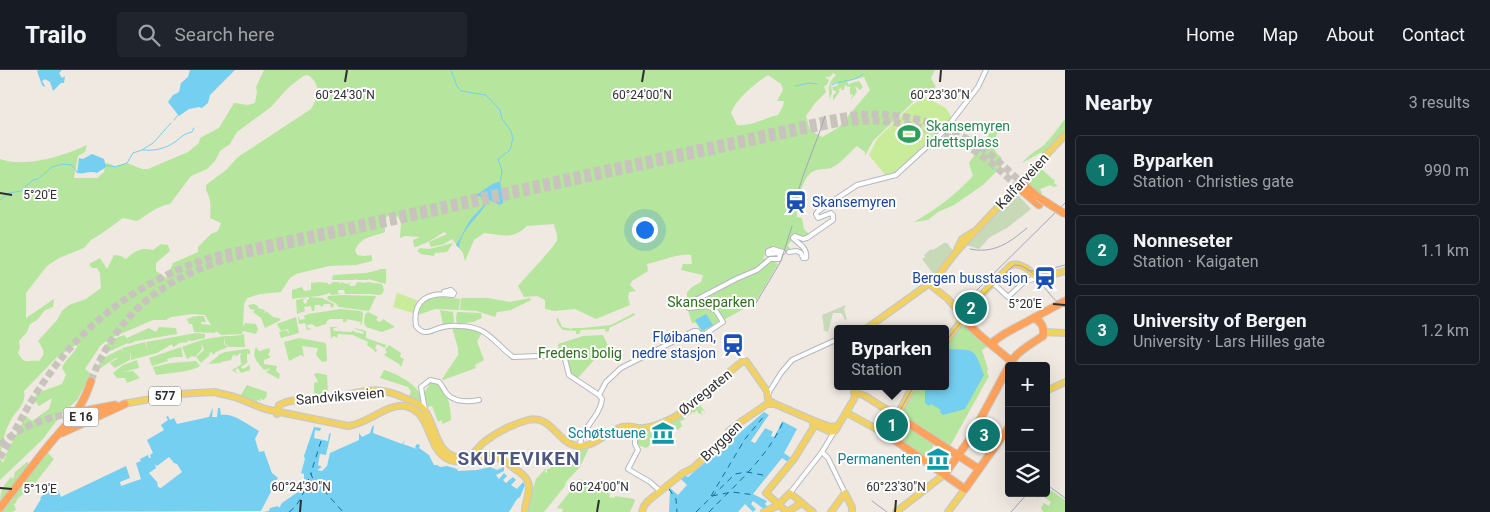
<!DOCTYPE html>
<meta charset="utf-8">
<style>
body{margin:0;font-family:Roboto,sans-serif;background:#20242c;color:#f1f3f6}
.controls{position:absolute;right:15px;bottom:15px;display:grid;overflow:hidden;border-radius:5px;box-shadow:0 5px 20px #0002}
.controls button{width:45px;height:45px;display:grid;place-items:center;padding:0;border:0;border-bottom:1px solid #363941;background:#171b24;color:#f1f3f6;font:25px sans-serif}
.you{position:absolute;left:644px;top:159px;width:18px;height:18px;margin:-12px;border:4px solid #fff;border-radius:50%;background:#1a73e8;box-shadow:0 0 0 8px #1a73e833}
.badge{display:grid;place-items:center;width:32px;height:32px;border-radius:50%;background:#0f766e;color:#fff;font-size:16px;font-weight:700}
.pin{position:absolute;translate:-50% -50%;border:2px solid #fff;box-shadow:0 1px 5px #0006}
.popup{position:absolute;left:834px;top:255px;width:115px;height:65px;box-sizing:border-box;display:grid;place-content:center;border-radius:5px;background:#171b24;filter:drop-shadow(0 1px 4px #0005);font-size:16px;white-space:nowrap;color:#9ea1a6}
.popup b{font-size:19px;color:#f1f3f6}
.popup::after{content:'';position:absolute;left:50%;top:100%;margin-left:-10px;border:10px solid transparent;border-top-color:#171b24}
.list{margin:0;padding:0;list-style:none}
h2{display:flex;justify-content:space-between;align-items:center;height:65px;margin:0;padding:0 20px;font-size:21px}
h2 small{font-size:16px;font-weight:400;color:#9ea1a6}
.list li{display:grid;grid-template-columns:32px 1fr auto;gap:15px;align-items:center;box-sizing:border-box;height:70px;margin:0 10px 10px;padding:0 10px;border:1px solid #363941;border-radius:5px}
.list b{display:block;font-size:19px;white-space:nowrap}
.list p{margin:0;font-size:16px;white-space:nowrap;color:#9ea1a6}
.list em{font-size:16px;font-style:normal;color:#9ea1a6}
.icon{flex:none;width:28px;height:28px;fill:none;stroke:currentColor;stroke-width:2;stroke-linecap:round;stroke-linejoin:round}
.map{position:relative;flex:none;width:1065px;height:442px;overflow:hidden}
header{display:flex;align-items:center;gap:30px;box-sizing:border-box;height:70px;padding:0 25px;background:#171b24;border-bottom:1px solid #363941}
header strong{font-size:24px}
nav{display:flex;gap:28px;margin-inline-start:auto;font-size:18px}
.search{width:350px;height:45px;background:#20242c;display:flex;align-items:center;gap:12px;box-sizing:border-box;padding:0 18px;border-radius:5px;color:#9ea1a6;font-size:19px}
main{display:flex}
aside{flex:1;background:#171b24}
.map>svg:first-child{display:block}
.green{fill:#b6e59e;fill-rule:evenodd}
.cemetery{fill:#c8d9b8}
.pitch{fill:#c9ec9a}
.water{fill:#75cff0;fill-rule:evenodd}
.pier{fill:#efe9e1}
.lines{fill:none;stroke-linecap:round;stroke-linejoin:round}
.stream{stroke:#75cff0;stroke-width:1}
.ferry{stroke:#0d6fa3;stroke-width:1;stroke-dasharray:6 5;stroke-linecap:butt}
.highway-tunnel{stroke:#c8c4bd;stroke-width:7;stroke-dasharray:7 3.5;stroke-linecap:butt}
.minor-casing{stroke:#b4b7c1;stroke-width:6}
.major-casing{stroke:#c9c9c9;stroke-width:8}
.highway-casing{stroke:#c9c9c9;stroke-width:9}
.minor{stroke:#fff;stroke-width:4}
.major{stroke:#f2d163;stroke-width:5.5}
.highway{stroke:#ffa35c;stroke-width:7}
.tram{stroke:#a3a6b8;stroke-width:1}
.rail{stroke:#a3a6b8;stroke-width:1}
.highway-bridge-casing{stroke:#c9c9c9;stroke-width:9;stroke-linecap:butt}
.highway-bridge{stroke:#ffa35c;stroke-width:7}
.ticks{fill:none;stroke:#2e2e2e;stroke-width:2}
.labels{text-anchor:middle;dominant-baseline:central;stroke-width:4;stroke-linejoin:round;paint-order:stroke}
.shield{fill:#fff;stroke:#6d6d6d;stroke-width:1}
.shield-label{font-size:12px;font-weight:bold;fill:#2e2e2e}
.leisure-label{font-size:14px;fill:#27864d;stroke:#fff;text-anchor:start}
.street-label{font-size:14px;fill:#2e2e2e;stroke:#fff}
.transit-label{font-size:14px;fill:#164399;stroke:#fff;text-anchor:end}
.park-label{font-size:14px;fill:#2c6e1b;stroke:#fff}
.culture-label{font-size:14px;fill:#0d838f;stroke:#fff;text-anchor:end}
.district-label{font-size:19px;font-weight:bold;letter-spacing:1px;fill:#4d5680;stroke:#fff}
.ticks-label{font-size:12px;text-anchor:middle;fill:#2e2e2e;stroke:#fff;stroke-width:4;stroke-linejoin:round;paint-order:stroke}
</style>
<header>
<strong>Trailo</strong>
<div class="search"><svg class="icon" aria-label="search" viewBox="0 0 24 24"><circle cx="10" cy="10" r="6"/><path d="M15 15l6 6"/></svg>Search here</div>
<nav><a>Home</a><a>Map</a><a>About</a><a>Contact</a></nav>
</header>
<main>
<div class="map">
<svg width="1065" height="442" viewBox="0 0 1065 442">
<rect width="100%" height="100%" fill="#efe9e1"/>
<g class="green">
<path d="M 264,0 L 935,0 L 931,8 L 936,17 L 922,23 L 913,32 L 873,71 L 865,86 L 865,82 L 857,76 C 850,82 842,92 833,97 C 828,100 820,98 814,101 C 802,106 796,134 797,147 L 802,148 L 804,159 L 809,164 L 805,169 C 797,168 792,168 788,175 L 793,184 L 778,181 L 765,184 L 763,189 L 768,188 L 778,194 L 755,233 L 727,248 L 702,264 L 696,253 L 692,253 C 688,243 687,233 687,222 L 692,217 L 701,212 L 703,205 L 681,200 L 683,194 L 692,194 L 691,185 C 678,183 661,191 647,194 L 648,201 L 632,211 L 630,215 L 636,221 L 629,222 L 628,227 L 630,235 L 596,249 L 575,239 L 554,241 L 545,239 L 545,230 L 537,226 L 524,227 L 518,216 C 523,210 557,174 557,170 C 558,166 555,159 554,154 L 527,156 C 513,170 502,165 484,163 L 474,170 L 465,191 L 463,183 L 452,169 L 444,174 L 431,177 L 429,172 L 447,164 L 444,162 L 430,171 L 416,177 L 414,177 L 413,170 L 420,167 L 405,166 L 400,168 L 401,153 L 398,147 L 391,143 L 385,149 L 385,162 C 371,168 363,165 355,180 L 357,185 L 364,186 L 372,185 L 372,191 L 356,195 L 329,196 L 296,204 L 290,208 L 281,222 L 260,224 L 247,228 L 244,234 L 243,257 L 245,253 L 256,254 L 258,259 L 256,264 L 243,261 L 242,264 L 221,265 L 216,261 L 215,263 L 194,262 L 192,254 L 189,254 L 187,249 L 195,246 L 197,249 L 196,246 L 204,246 L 206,252 L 201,252 L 201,254 L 211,255 L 205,245 L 193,244 L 171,247 L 166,250 L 153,250 L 109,269 L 100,276 L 85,299 L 91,304 L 77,330 L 61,345 L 42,370 L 0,410 L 0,388 L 3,393 L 8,380 L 26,346 L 32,351 L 49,339 L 52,328 L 39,336 L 34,330 L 37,323 L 62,314 L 66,305 L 62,298 C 66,288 74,285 79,273 L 57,287 L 24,321 C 27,336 14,341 9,354 C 4,363 2,375 0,385 L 0,89 C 25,98 64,86 87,75 L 85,82 L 78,86 L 74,108 L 97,108 L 104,102 L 105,97 L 104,94 L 107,93 L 115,96 L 127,93 L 142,99 L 148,99 L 188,82 L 199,73 L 200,68 L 219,58 L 234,33 L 248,35 L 255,33 L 257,22 L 256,17 ZM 833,3 L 836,5 C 828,13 828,19 830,29 L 832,23 L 831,14 L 839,12 L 837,16 L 832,17 L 833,20 L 837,22 L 833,25 L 833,31 L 840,21 L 838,20 L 842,17 L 841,20 L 844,20 L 845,15 L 848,17 L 850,17 L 850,24 L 853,25 L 850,31 L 857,22 L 855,16 L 860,20 L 863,17 L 859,11 L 851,13 L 849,15 L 847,11 L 864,7 L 870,20 L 838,58 L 822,67 L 810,60 L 806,46 L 815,33 L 826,22 L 824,16 L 827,15 L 829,10 L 825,7 L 830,7 ZM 308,5 C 321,14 319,27 311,39 L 238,87 L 226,100 L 206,115 L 206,120 C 211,128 211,138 210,148 L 221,153 L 218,161 L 211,164 L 198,177 L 198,182 L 173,193 L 167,208 L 156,201 L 156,193 L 170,181 L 168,175 L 161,174 L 153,180 C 141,177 135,181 126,189 L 121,186 L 114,185 L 107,199 L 100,188 L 89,194 L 92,198 L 97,198 L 100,203 L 101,218 L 86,229 L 69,235 L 62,241 L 57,250 L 38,271 C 44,280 46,283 39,291 C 27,290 25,295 18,283 L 20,277 L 19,271 L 27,262 L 30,254 L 37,250 L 45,240 L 53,237 L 54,229 L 26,248 L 26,223 L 47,196 L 59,188 L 84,178 L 91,170 L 101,164 L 123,148 L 137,151 C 148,145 156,136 170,134 L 191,106 L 207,99 L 215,91 L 220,81 L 230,74 L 237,62 L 271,37 L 288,18 L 303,6 ZM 768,5 L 781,14 L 783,20 L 777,31 L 784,31 L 783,36 L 778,45 C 764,48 751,57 737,55 L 731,43 C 737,28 754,14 768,5 Z"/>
<path d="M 1004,49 L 992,75 L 997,84 L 1002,88 L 996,102 L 983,115 L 954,135 L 938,142 L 928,150 L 914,152 C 937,139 955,125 973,106 L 969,93 L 994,57 Z"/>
<path d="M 1065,49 L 1065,63 L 1045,84 L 1040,83 L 1022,93 C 1029,84 1035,82 1044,75 C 1052,67 1058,58 1065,49 Z"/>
<path d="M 1039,97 L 1055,111 L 1054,113 L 1058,116 L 1053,117 L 1051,115 L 1040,119 L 1042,123 L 1039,125 L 1025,113 Z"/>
<path d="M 453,173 L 447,182 L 435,183 L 434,186 L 421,184 L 417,181 L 420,178 L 429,179 Z"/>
<path d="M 379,199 L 386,199 L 386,214 L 368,209 L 368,210 L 357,210 L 356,209 L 354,210 L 332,210 L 333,205 L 366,203 L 379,200 Z"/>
<path d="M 319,212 L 328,213 L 329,215 L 333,212 L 339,212 L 340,214 L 341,212 L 347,214 L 352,212 L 349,214 L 350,216 L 355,216 L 357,212 L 366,213 L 366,212 L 382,214 L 384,220 L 382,224 L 379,225 L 370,224 L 345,224 L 344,220 L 338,220 L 338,223 L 341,224 L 332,225 L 329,223 C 323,227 301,227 292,229 L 292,220 L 302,217 L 304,221 L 311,220 L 311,213 Z"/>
<path d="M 343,225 L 376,226 L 369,241 L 339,237 L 335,233 L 327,229 L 328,226 Z"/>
<path d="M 309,227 L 322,228 L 334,234 L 334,236 L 331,238 L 330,234 L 324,234 L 323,236 L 321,237 L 320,235 L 315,235 L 314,241 L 312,241 L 311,236 L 304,237 L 305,241 L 297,244 L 296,230 L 306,228 L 303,230 L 304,234 L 307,233 L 307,230 L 309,229 Z"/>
<path d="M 445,227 L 460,229 L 459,240 L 435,239 L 418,245 C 419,230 431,227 445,227 Z"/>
<path d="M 461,228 L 488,228 L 510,232 L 530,228 L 531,230 L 511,240 L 497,242 L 495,247 L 477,241 L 460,240 Z"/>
<path d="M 254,234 L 258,236 L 258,238 L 265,240 L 264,244 L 266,241 L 273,247 L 279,248 L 281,250 L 265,258 L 261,248 L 253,242 L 255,240 L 250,239 L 248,235 Z"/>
<path d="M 341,239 L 361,241 L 363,243 L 362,254 L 360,255 L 361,252 L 347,249 L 346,252 L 343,252 L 343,249 L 330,249 L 327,251 L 326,254 L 316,257 L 312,254 L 307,255 L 308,258 L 312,259 L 307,260 L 305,253 L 299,254 L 298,247 L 299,247 L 300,250 L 305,249 L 304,246 L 308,244 Z"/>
<path d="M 440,240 L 453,242 L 454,252 L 452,254 L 473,259 L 482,263 L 477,271 L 484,290 L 475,295 L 476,298 L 443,310 L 442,309 L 458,285 L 458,278 L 451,254 L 443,255 Z"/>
<path d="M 368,242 L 378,247 L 376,250 L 380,252 L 383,249 L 395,257 L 382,262 L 366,257 L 364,253 L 365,244 Z"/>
<path d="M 457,242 L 481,243 L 482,248 L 473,252 L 457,254 L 456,248 Z"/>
<path d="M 634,243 L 635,245 L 609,258 L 609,261 L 606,262 L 605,259 L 581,260 L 579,264 L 576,264 L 576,261 L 563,260 L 559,256 L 556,249 L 558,248 L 562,257 L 572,259 L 572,258 L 583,258 L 611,255 Z"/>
<path d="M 296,247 L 299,263 L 281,268 L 279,262 L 287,260 L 289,265 L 288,259 L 281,261 L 277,254 Z"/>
<path d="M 966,255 L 990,275 L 982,280 L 988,299 L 987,302 L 989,306 L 950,376 L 903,346 L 901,343 L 916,316 L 946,316 L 946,274 L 959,257 Z"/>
<path d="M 159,257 L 176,258 L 177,264 L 136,271 L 129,274 L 128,273 L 108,282 L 104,276 L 111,271 L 112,274 L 111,270 L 124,265 L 127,268 L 149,258 L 156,262 Z"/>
<path d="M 330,257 L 336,257 L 337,258 L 333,258 L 334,261 L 352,262 L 353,260 L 355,262 L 363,264 L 364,262 L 355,259 L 355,258 L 366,261 L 366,268 L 386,275 L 385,278 L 377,274 L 375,278 L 377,280 L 376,283 L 374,280 L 367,275 L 368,272 L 353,265 L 338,264 L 337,268 L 334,266 L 331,268 Z"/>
<path d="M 196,263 L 205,264 L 205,268 L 191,271 L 188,270 L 188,272 L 180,273 L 173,277 L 172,274 L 157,283 L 131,290 L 130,282 L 130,290 L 115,298 L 110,293 L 118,288 L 116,288 L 99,299 L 99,290 L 121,279 L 123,282 L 122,278 L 145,272 L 148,281 L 146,272 Z"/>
<path d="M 244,264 L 245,277 L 229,277 L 225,274 L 225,267 L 224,274 L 228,277 L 216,282 L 213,285 L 211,281 L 210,284 L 207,282 L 210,285 L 201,293 L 196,287 L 204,280 L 201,272 L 202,279 L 195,287 L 192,286 L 187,289 L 182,277 C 194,272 208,268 219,267 C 228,265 235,267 244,264 Z"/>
<path d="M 603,265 L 611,282 L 594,290 L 576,310 L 569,305 L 564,285 L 559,284 L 558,274 L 583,266 Z"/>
<path d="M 299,268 L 326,273 L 327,291 L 322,292 L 316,285 L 318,278 L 302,276 L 304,287 L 301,285 L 289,291 L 284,272 Z"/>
<path d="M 389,275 L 401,283 L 400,287 L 404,289 L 401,297 L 399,294 L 384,285 L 387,282 L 385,280 Z"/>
<path d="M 181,277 L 183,287 L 175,287 L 167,289 L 168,291 L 152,296 L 149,288 Z"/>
<path d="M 256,277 L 259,281 L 269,278 L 270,281 L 268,285 L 271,287 L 264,290 L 264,294 L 277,296 L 276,301 L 280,304 L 279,309 L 266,302 L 271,298 L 264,300 C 258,293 251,287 256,277 Z"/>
<path d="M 247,279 L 250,280 L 250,284 L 247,284 L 247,291 L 248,292 L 241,297 L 243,299 L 250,295 L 250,300 L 241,303 L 238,298 L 235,300 L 238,304 L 232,300 L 244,293 L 241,294 L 240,285 L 242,285 L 240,283 L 237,286 L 233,285 L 231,290 L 221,292 L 221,293 L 208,294 L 218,286 L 219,287 L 218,285 L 225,282 Z"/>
<path d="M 137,290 L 139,298 L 123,302 L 133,301 L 140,308 L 127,313 L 125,308 L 117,308 L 113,303 L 123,295 Z"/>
<path d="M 196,291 L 200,296 C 191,302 168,303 156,305 L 153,297 L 171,293 Z"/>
<path d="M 384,300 C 395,303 411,311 418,321 C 421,325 422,331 423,336 L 408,329 L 411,322 L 408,317 L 380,308 Z"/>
<path d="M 317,303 L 327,305 L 328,324 L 326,324 L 326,327 L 316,328 L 316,326 L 314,326 L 314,313 L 318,312 L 314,304 Z"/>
<path d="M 431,311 C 447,315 451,335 451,350 L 443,354 L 441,350 L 438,352 L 432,336 L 428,337 L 424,324 Z"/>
<path d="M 247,315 L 267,322 L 266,328 L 263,330 L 260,328 L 261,331 L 257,330 L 257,333 L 240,326 Z"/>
<path d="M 698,332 L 706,343 L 702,340 L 701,342 L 703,345 L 698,343 L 697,340 L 694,343 L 693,342 L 682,351 L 680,351 L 682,356 L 678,360 L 675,357 L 671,360 L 665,354 Z"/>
<path d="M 898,349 L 935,373 L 926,387 L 890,363 Z"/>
<path d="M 645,359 L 652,359 L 654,363 L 649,376 L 646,378 L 638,375 L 636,370 L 639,362 Z"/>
<path d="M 579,378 L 587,378 L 588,380 L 580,397 L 566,412 L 565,416 L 544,442 L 528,442 L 528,433 L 536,409 L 546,398 L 545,402 L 547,403 L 547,399 L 550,399 L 553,393 L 557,395 L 561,391 L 563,392 L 567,385 Z"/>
<path d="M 46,381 L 54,389 L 32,417 L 17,429 L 16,433 L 14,434 L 16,440 L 12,442 L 0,442 L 10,429 L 12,431 L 12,426 Z"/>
<path d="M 27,392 L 31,396 L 0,434 C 0,421 3,416 11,407 L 13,409 L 15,402 Z"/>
<path d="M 580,409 L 610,424 L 609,427 L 615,428 L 615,426 L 634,429 L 635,431 L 630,442 L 562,442 L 563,439 L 557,438 Z"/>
<path d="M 1046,417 L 1065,430 L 1065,442 L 1043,442 L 1041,438 L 1044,433 L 1049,436 L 1051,432 L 1041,425 L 1038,428 L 1031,423 L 1046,423 Z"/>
</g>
<g class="cemetery">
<path d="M 1016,123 L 1031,139 L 1007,158 L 990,167 L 979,179 L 966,175 Z"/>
<path d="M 944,173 L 947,173 L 953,181 L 935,206 L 922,189 L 925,187 L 924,185 L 931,179 L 933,180 Z"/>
<path d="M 846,235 L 844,239 L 847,250 L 844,249 L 844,247 L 841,243 L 833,243 L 828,262 L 823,260 L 824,258 L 822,245 Z"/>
</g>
<g class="pitch">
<path d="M 925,27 L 946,38 L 952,48 L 897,101 L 890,106 L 886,106 L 869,85 L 877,69 L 912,35 Z"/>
<path d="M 397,223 L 417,230 L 413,243 L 393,237 Z"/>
</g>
<g class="water">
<path d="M 39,0 L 62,0 L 59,3 L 62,8 L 65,6 L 64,13 L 61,13 L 53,21 L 50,12 L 45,9 L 42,11 L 45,16 L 44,17 L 42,15 L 37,1 Z"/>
<path d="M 190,0 L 235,0 L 210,25 L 208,33 L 202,38 L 199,37 L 189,39 L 179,46 L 168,32 L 173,25 L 179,22 L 181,13 L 188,7 Z"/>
<path d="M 92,84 L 104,89 L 106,97 L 97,103 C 89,100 84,105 77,103 L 79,88 L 83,89 Z"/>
<path d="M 500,112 C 501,119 503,126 503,133 L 500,135 L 489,130 L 487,132 C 479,148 461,158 459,178 L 456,175 C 462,167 465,156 472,148 C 477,142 485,136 486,129 L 476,125 L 494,113 Z"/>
<path d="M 706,244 L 713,255 L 702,261 L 695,250 Z"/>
<path d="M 948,279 C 976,280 974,278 984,305 L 965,339 L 943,345 L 940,342 L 941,340 L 931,334 L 929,336 L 925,333 L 925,316 L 946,316 L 946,281 Z"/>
<path d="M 213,337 L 212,347 L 217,347 L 218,338 L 220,338 L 221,345 C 235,343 246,354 259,361 L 255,369 L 259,382 L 264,381 L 272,403 L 278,408 L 261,441 L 33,442 L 41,429 L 40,428 L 50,418 L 57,417 L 61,427 L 126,396 L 130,408 L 120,412 L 121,416 L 141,409 L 136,393 L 141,391 L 140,389 L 148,385 L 149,388 L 151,388 L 150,385 L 153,383 L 147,370 L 164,360 L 161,355 L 168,350 L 166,347 L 168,346 L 170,350 L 174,348 L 177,354 L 209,347 ZM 169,387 L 174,393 L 177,394 L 182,402 L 161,418 L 158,417 L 157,412 L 149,403 L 156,398 L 155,394 L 157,396 Z"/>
<path d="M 764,342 L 769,345 L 751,371 L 755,373 L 765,358 L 774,362 L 774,367 L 782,351 L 797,359 L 784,383 L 791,388 L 788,392 L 782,388 L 753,424 L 767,431 L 765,434 L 767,436 L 764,439 L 753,431 L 751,434 L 756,439 L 753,442 L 745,434 L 738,442 L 669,442 L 670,421 L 668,420 L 670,418 L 678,425 L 687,415 L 681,409 L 684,405 L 688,407 Z"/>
<path d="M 374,355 L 373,363 L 402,374 L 405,370 L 403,374 L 417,379 L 415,377 L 417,374 L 420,375 L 419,378 L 429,385 L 434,395 L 437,395 L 440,397 L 447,396 L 457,399 L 458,401 L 477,400 L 490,397 L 497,400 L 504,397 L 504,401 L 496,405 L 499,409 L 504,403 L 507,406 L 503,410 L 506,413 L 513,407 L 516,410 L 511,415 L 517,419 L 523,412 L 525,415 L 520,427 L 517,429 L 509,442 L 263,442 L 269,441 L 270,438 L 278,436 L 279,438 L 282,433 L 298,422 L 300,422 L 306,411 L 304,410 L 304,404 L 301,403 L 305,389 L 304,386 L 314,357 L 321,358 L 320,361 L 315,360 L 314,368 L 328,371 L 329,364 L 331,363 L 326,385 L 320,384 L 318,395 L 322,397 L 317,400 L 322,401 L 327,396 L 330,383 L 359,370 L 359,363 L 362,367 L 370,363 L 372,357 Z"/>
</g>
<path class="pier" d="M 769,345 L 771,346 L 765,356 L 775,360 L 779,351 L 782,351 L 774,367 L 771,366 L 773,361 L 765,358 L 755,373 L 751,371 Z"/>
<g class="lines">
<g class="stream">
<path d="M 451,0 L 457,16 L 461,21 L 486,25 L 500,40 L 502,49 L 511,61 L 513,68 L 510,80 L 498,89 L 502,101 L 500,112"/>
<path d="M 832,15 C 842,9 854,13 863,4"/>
<path d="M 795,16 L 810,13 L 817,14"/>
<path d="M 174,50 L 178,45"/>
<path d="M 143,80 C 154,81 165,79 175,72 C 181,67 184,64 192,62 L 194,58"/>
<path d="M 105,95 L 115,97 L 127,93 L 133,83 L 142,80 L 153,73 L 171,53"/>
<path d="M 991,96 L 993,99"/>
<path d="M 0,130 L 9,123 L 21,121 L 33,110 L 38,109 L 52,97 L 62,94 L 72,95 L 77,102"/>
<path d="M 840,320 L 843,318"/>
</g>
<g class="ferry">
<path d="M 321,371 L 311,403 L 312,407 L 343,442"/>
<path d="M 669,419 L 676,429 L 677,442"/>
<path d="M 711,426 L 745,369 L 765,345"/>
<path d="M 712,426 L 732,422 L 755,425"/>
<path d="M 289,442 C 302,433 305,417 311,403"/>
<path d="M 696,442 L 735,404 L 747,402 L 768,406"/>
<path d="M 709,442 C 736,414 767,388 783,352"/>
</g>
<g class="highway-tunnel">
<path d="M 91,311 C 119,237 173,201 248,184 L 831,55 C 883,45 935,54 979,84 C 994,94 1007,107 1020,119"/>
<path d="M 0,375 C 23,354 49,347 79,342"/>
<path d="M 0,388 C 15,361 29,332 48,306 C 91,244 156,201 229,182 L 828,49 C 882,37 938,47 983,79 C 998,90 1011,103 1024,115"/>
</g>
<defs>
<g id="minor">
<path d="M 789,182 L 797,181 L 801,183 L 803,188 L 806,188 C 808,177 798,174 793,168 L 795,166 L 803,169 L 807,168 L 833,150 L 833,145 L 831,143 L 818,148 L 816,144 L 818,141 L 857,115 L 896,105 L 944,61 L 978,17 L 986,0"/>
<path d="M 993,213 L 1008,227 L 1024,212 L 1036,208"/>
<path d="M 444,222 L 451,220 L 454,223 L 453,225 C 429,222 412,229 416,256 C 425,268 432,259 443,257 C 448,256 453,255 458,256 C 488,256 492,271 513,287 L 564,285 L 569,305 L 599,325 L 602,329 C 601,346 580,359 580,376"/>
<path d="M 689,238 L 692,232 L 736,209 L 757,200 L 770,189 L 779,189 L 780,185 L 778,183 L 768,184 L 768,181 L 773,179 L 783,182"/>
<path d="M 862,259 L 870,256"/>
<path d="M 768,324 L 781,303 L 792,290 L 838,269"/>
<path d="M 599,325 L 606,312 L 621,298 L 694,261 L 697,261 L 702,266 L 723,252 L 716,241 L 708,236 L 689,238"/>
<path d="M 425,340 L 421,317 L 430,310 L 439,312 C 443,316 444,321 448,325 C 457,333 469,332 479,330"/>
<path d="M 635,357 L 635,374 L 638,380 L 628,399 L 650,412 L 660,421"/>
<path d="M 822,382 L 828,388 L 845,423"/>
<path d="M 790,423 L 822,382 L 834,362"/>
</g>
<g id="major">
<path d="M 956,182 L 1065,65"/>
<path d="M 930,213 L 933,217 L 948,229 L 964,247"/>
<path d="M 870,259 L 870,256 L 930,213 L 940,203 L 956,182 L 962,169 L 973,162"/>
<path d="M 1044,262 L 1065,263"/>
<path d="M 946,271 L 981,225 L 1011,195 C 1021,192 1032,201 1037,209 L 1065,201"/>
<path d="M 1046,321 L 1065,312"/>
<path d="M 854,322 L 865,326 L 897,346 L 913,316"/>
<path d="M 123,334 L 178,324 L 214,322 L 235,327 L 265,339 L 348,356 C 367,354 388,333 405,336 C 430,341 427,373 443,386 C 460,399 474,384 491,386 C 500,387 508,393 515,399 C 520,402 526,406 528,412 C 532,422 524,432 525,442"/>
<path d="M 847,343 L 886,364"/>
<path d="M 277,344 L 279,335 C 295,327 310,331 327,329 C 361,324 372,312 407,329 C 413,331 419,334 423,338 C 436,353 434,381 456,387 C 461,388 466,387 471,385 C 476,382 479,376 484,372 C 496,363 513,354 528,350 C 552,344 557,374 578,376 C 592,378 606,363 619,358 C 627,354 633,358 641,358 C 647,358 654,356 659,354 C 692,343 716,311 743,291 L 746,291 L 767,321 L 768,330 L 775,334"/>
<path d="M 813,354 L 831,362 L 835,361 L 854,329 L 857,316"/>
<path d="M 802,433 L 787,442 L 766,423 L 794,389 L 815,355"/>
<path d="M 642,442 L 644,436 L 648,431 L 683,403 L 693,398 L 723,371 L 729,361 L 742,351 L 767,334 L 775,334 L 812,350 L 831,357 L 836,356"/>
<path d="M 764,442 L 777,436 L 790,423 L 813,442"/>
<path d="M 831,442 L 845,423 L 852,437 L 852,442"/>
<path d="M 896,442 L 945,404"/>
<path d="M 948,442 L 965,419"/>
</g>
<g id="highway">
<path d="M 1024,115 L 1038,127"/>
<path d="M 1020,119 L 1039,135"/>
<path d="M 963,248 C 978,267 999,279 1016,296"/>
<path d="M 994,276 L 994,271 L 1004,264 L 1065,231"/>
<path d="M 1009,295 C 1016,282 1031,274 1043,266 C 1045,258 1041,251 1034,248"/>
<path d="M 84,341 L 115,335"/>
<path d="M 897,346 L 979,399"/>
<path d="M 62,363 L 125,334"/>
<path d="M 886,364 L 965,419 L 1009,357"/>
<path d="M 945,404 L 969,370 L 1009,296"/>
<path d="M 0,438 C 16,417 32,396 48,376 C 68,352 81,342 91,311"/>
</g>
</defs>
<use href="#minor" class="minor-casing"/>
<use href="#major" class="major-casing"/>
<use href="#highway" class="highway-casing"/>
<use href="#minor" class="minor"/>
<use href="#major" class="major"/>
<use href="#highway" class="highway"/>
<g class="tram">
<path d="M 1027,200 L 1038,202 L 1065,195"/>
<path d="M 946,271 L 982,226 L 1014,195 C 1036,194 1047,230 1065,237"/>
<path d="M 888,361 L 914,316"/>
<path d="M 1046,414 L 1065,428"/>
<path d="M 872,431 L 887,442"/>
<path d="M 1011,442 L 1028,423"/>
</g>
<g class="rail">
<path d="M 795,135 C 801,104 816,76 825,46"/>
<path d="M 970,179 C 994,184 1009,173 1027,158"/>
<path d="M 977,220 L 1065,133"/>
<path d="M 756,233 L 781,191 L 792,156"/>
</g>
<defs>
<path id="highway-bridge" d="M 1038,127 L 1065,144"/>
</defs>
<use href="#highway-bridge" class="highway-bridge-casing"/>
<use href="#highway-bridge" class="highway-bridge"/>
</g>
<path class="ticks" d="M 345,12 L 347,0M 642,12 L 644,0M 940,12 L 941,0M 0,123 L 12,125M 1053,234 L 1065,235M 0,418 L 12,419M 300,442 L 301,430M 597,442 L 599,430M 895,442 L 896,430"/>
<defs>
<symbol id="stadium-bare" viewBox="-9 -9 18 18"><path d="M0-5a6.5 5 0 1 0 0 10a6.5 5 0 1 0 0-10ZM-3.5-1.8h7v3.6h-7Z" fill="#2e9e5b" stroke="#fff" stroke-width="2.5" paint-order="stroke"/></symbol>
<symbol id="station-bare" viewBox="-9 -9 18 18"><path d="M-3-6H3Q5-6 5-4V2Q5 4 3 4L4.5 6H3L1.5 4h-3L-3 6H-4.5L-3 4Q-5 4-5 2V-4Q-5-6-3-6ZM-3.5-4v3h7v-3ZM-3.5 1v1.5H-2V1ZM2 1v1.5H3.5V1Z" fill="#1a4fb4" stroke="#fff" stroke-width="2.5" paint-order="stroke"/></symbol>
<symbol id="museum-bare" viewBox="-9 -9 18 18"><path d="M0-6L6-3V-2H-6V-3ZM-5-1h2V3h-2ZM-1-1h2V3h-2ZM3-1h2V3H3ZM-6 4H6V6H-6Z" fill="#0f9aa8" stroke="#fff" stroke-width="2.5" paint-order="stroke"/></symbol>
</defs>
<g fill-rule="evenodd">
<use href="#stadium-bare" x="893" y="48" width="32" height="32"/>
<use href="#station-bare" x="780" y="116" width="32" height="32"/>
<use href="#station-bare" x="1029" y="192" width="32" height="32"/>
<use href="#station-bare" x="717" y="259" width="32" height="32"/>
<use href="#museum-bare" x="647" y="347" width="32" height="32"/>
<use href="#museum-bare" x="922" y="373" width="32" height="32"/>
</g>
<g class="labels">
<g class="shield">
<rect x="149" y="316.5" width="32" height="19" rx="4"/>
<rect x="63.5" y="337.5" width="35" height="19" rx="4"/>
</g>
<g class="shield-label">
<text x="165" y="326">577</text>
<text x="81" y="347">E 16</text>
</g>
<g class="leisure-label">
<text x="926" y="56">Skansemyren<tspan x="926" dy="16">idrettsplass</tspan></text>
</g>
<g class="street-label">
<text transform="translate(1022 111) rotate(-47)">Kalfarveien</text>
<text transform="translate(705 322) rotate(-39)">Øvregaten</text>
<text transform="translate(340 326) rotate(-5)">Sandviksveien</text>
<text transform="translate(721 371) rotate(-44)">Bryggen</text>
</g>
<g class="transit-label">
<text x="812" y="132" text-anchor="start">Skansemyren</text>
<text x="1028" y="208">Bergen busstasjon</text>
<text x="716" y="267">Fløibanen,<tspan x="716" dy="16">nedre stasjon</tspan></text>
</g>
<g class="park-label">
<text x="711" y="232">Skanseparken</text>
<text x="580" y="283">Fredens bolig</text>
</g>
<g class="culture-label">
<text x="646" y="363">Schøtstuene</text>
<text x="921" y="389">Permanenten</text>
</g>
<g class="district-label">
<text x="519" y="388">SKUTEVIKEN</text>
</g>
</g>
<g class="ticks-label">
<text x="345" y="29">60°24'30"N</text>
<text x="642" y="29">60°24'00"N</text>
<text x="940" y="29">60°23'30"N</text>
<text x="40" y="129">5°20'E</text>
<text x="1025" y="238">5°20'E</text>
<text x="301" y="421">60°24'30"N</text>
<text x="599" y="421">60°24'00"N</text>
<text x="896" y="421">60°23'30"N</text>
<text x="40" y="423">5°19'E</text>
</g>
</svg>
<div class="controls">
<button>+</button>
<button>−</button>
<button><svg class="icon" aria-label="layers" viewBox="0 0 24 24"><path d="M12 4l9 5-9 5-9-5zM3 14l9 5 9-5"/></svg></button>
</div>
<div class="you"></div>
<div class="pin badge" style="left:892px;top:355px">1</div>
<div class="popup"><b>Byparken</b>Station</div>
<div class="pin badge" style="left:971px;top:238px">2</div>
<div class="pin badge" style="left:984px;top:365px">3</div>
</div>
<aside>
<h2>Nearby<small>3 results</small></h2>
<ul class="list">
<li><span class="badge">1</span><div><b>Byparken</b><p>Station · Christies gate</p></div><em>990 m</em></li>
<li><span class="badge">2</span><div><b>Nonneseter</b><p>Station · Kaigaten</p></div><em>1.1 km</em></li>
<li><span class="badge">3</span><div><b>University of Bergen</b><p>University · Lars Hilles gate</p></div><em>1.2 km</em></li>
</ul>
</aside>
</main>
